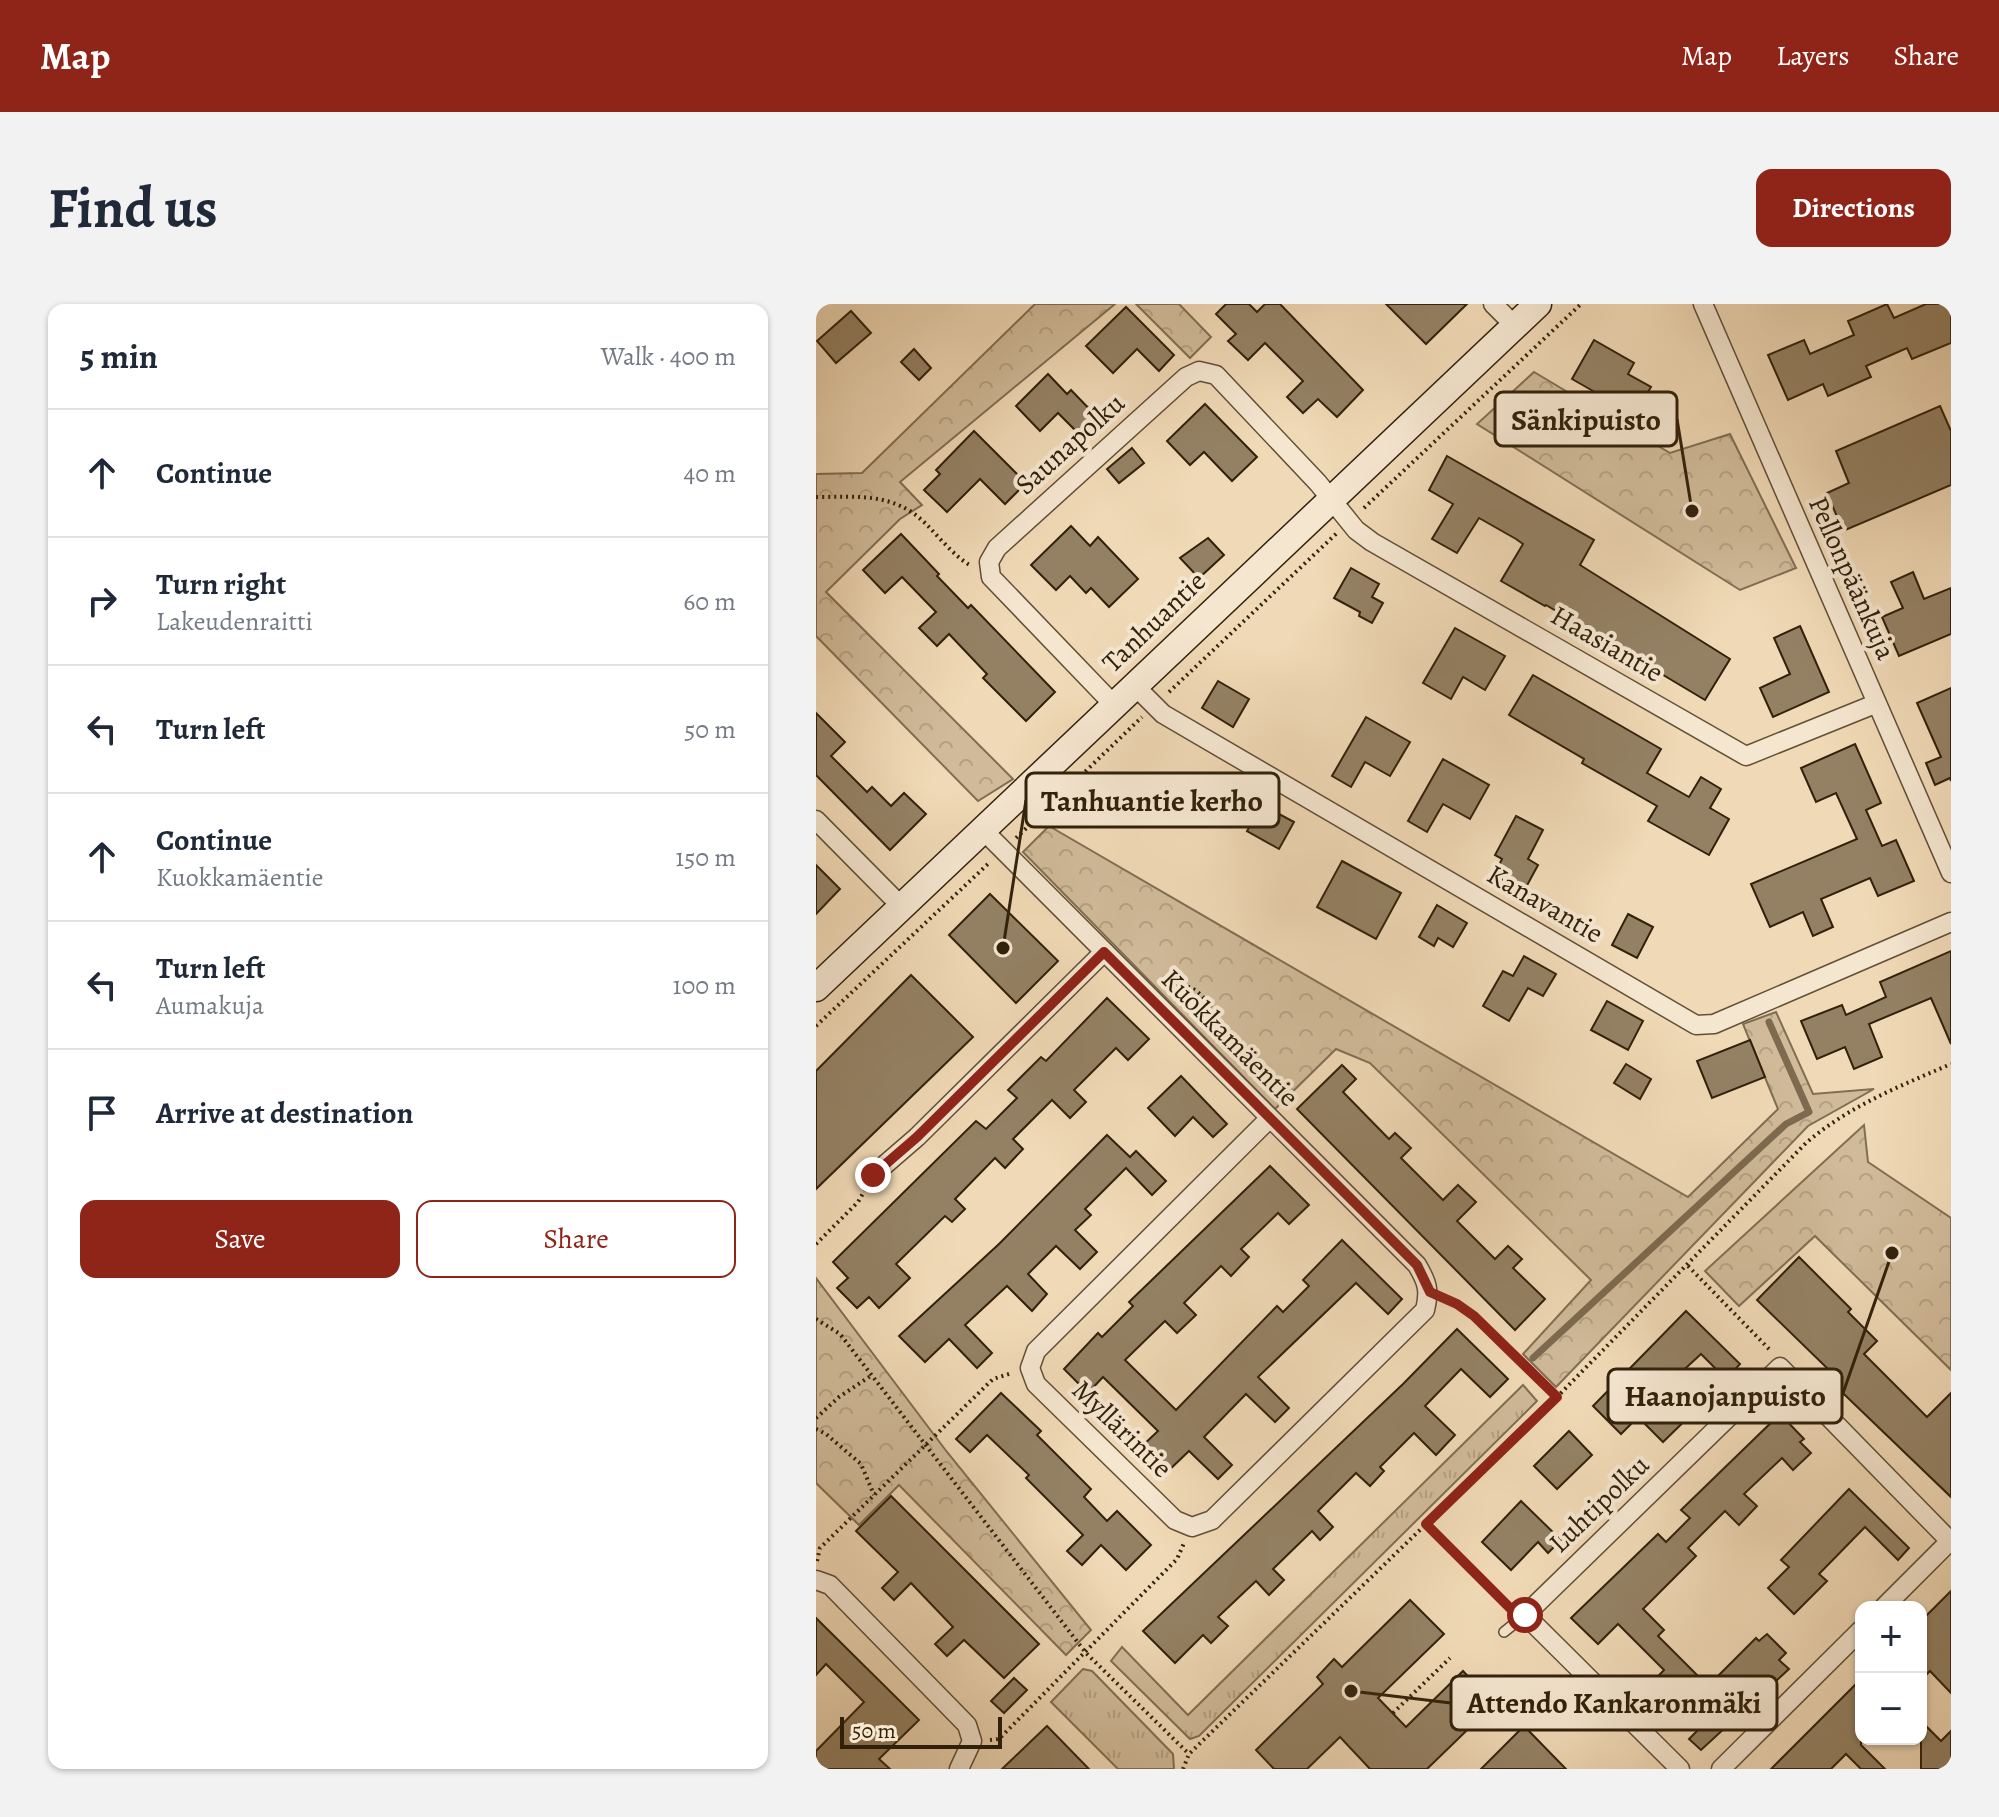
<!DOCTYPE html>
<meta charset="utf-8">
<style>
body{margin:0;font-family:Alegreya,serif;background:#f2f2f3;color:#1f2937}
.controls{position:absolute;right:24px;bottom:24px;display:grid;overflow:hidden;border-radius:16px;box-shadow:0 2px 6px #0004}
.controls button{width:72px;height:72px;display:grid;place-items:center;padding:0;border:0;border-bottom:2px solid #e0e1e3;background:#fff;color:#1f2937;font:40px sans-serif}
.scale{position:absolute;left:24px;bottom:20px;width:162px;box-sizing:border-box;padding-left:8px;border:4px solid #31210b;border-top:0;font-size:22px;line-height:28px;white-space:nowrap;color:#31210b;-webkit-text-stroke:6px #f5e6d0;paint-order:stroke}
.stop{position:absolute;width:24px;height:24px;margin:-18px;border:6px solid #8f2418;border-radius:50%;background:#fff}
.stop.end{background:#8f2418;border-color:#fff;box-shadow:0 2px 8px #0008}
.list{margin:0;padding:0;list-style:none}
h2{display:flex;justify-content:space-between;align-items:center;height:104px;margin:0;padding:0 32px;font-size:34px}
h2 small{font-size:26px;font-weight:400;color:#747a83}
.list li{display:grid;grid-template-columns:52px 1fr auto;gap:24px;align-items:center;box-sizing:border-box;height:128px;padding:0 32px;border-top:2px solid #e0e1e3}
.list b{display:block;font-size:30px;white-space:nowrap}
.list p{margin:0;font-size:26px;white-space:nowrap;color:#747a83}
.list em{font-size:26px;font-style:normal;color:#747a83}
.actions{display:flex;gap:16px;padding:24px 32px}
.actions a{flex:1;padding:18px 0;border:2px solid #8f2418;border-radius:16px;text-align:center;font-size:28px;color:#8f2418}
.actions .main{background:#8f2418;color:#fff}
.icon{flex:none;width:44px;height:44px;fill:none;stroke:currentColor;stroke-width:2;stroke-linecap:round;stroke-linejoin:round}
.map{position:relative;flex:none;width:1135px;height:1465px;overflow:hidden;border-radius:16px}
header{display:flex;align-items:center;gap:48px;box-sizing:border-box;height:112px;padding:0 40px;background:#8f2418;color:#fff}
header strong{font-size:38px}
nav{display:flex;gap:44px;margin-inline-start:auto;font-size:28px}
.intro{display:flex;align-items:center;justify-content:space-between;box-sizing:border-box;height:192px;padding:0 48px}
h1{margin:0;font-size:56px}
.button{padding:20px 36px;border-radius:16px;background:#8f2418;color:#fff;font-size:28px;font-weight:700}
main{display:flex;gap:48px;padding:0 48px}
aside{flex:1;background:#fff;border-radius:16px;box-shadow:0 2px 6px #0004}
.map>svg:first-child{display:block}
.grass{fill:url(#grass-tufts);stroke:#806e52;stroke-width:2}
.park{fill:url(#park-crowns);stroke:#806e52;stroke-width:2}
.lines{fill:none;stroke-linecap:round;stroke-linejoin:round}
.stream{stroke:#7d6a4f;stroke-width:7}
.building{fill:#948164;stroke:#31210b;stroke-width:2}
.lane-casing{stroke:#614f36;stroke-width:12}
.street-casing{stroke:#614f36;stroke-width:21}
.secondary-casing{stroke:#31210b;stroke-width:29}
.path{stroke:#31210b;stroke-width:4;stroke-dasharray:2 4;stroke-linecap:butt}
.lane{stroke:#f5e6d0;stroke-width:9}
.street{stroke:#f5e6d0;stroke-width:18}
.secondary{stroke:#f5e6d0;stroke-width:26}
.route{stroke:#8f2418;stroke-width:10}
.labels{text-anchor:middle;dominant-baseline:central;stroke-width:8;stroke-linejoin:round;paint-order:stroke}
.street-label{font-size:28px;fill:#31210b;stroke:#f5e6d0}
.leader{fill:none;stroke:#31210b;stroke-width:3}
.callout-dot{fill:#31210b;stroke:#f5e6d0;stroke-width:3}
.callout{fill:#f5e6d0;stroke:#31210b;stroke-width:3}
.callout-label{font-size:30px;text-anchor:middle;font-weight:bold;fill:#31210b}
</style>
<header>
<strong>Map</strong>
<nav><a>Map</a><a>Layers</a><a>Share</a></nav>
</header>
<div class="intro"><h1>Find us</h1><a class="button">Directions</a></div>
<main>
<aside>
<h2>5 min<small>Walk · 400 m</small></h2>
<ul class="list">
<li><svg class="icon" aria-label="ahead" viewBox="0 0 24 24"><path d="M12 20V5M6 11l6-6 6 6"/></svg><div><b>Continue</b></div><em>40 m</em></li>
<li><svg class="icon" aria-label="right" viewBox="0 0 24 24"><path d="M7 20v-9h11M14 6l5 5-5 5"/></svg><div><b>Turn right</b><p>Lakeudenraitti</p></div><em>60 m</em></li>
<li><svg class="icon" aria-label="left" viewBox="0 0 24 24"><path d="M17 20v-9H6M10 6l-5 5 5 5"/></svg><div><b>Turn left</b></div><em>50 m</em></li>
<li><svg class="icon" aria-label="ahead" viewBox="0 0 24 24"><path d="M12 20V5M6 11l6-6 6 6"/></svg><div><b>Continue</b><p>Kuokkamäentie</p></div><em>150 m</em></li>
<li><svg class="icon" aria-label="left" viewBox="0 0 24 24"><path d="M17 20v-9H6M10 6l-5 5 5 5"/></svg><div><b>Turn left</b><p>Aumakuja</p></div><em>100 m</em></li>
<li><svg class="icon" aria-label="arrive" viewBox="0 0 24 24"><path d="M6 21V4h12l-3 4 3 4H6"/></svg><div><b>Arrive at destination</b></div></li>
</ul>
<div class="actions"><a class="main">Save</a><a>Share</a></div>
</aside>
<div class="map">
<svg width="1135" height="1465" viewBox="0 0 1135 1465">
<defs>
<pattern id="grass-tufts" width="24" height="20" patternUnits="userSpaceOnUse" patternTransform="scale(2)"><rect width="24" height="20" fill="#d0ba99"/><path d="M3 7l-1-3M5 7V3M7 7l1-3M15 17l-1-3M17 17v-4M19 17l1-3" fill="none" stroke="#b3a082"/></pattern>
<pattern id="park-crowns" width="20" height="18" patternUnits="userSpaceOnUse" patternTransform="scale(2)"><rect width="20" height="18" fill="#d0ba99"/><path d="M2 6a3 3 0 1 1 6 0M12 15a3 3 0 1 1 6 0" fill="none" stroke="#b3a082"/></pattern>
</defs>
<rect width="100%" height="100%" fill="#f0d9b6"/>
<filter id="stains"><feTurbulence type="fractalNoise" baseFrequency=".0025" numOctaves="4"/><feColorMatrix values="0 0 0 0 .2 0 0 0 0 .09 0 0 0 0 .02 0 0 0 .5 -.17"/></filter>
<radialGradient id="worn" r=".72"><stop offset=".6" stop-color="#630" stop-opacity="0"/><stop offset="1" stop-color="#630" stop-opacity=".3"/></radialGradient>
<g class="grass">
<path d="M 707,1081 L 721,1097 L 383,1432 L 374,1435 L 295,1357 L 306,1343 L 372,1411 Z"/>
<path d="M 267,1365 L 276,1367 L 357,1450 L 358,1465 L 302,1465 L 235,1398 Z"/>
</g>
<g class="park">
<path d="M 219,0 L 299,0 L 84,178 L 106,201 L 84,215 L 10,288 L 197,475 L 162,497 L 0,332 L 0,170 L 46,169 Z"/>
<path d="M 320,0 L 363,0 L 395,33 L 374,54 Z"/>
<path d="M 718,68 L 854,149 L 914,130 L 980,264 L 924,286 L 661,120 Z"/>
<path d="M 233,522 L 872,893 L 962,805 L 927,720 L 960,708 L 997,790 L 1058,785 L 992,822 L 740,1083 L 707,1050 L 775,976 L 554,759 L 520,745 L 459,805 L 207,548 Z"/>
<path d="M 1048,821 L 1052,858 L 1135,914 L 1135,1066 L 999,932 L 923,1002 L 889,967 Z"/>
<path d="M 0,974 L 131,1148 L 275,1326 L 250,1351 L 83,1181 L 43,1221 L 0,1179 Z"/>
</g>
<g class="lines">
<path class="stream" d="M 717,1054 L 970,820 L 993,808 L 953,718"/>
</g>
<g class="building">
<path d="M 410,0 L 433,0 L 441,8 L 449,0 L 464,0 L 547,86 L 521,113 L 502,95 L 487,109 L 471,93 L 487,77 L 449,39 L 432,56 L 412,37 L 420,30 L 400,10 Z"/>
<path d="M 570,0 L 651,0 L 610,40 Z"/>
<path d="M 1071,0 L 1078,14 L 1110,0 L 1135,0 L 1135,39 L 1096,55 L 1091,44 L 1050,62 L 1055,73 L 1012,92 L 1007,80 L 972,96 L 952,51 L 988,36 L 994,50 L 1038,31 L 1032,17 Z"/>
<path d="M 310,3 L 358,51 L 343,67 L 321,45 L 297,69 L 270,42 Z"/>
<path d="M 35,7 L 55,29 L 20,59 L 1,37 Z"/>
<path d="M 778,36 L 818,59 L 812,70 L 835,83 L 819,111 L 756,75 Z"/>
<path d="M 98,45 L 115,64 L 103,76 L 85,58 Z"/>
<path d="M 232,70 L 251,90 L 255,86 L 283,115 L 265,132 L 242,109 L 224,127 L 200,102 Z"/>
<path d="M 389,100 L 441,153 L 416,177 L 388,148 L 374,161 L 351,137 Z"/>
<path d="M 1124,102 L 1135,127 L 1135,181 L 1027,227 L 1011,189 L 1033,179 L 1020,147 Z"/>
<path d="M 158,127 L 210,179 L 189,200 L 164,175 L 131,208 L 108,186 L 124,170 L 120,166 Z"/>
<path d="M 316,144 L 328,159 L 303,179 L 291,165 Z"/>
<path d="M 631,152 L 778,236 L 764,261 L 914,355 L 889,396 L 730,301 L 729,302 L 685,277 L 707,240 L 700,235 L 663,214 L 641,249 L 616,235 L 637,200 L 613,186 Z"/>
<path d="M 255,222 L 274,242 L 282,233 L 322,275 L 293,303 L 275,284 L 270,289 L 254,272 L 240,286 L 215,261 Z"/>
<path d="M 85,230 L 123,270 L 121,272 L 152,304 L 155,301 L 239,388 L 210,417 L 167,374 L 171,370 L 133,330 L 121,342 L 103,324 L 120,308 L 86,273 L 69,289 L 47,266 Z"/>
<path d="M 392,234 L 408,251 L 383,274 L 364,254 Z"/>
<path d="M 535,264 L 563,280 L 556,293 L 567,299 L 556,319 L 543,312 L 544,308 L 518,294 Z"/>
<path d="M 1097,268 L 1108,295 L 1135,284 L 1135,330 L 1083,352 L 1066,313 L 1087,304 L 1075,278 Z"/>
<path d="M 984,322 L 1013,388 L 957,413 L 944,384 L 974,370 L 958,334 Z"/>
<path d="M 639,324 L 689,352 L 669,386 L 647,373 L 635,395 L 607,379 Z"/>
<path d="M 717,371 L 845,445 L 831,469 L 873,493 L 885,473 L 905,485 L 894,504 L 913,515 L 893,551 L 832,517 L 841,502 L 766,459 L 768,455 L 693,411 Z"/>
<path d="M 402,377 L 433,395 L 417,423 L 386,404 Z"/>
<path d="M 1135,384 L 1135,477 L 1134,474 L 1119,481 L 1110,459 L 1125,453 L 1101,399 Z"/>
<path d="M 0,409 L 29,438 L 15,452 L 51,488 L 56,483 L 75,502 L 88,489 L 110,510 L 74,546 L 0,471 Z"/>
<path d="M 550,413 L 594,438 L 574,472 L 549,458 L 535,483 L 516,472 Z"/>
<path d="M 1039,440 L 1065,499 L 1050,506 L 1066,542 L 1080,536 L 1098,577 L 1062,592 L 1054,574 L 1005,595 L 1017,623 L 997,632 L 987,608 L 954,623 L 935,580 L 1041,535 L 1020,489 L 1000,498 L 985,464 Z"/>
<path d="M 627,455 L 673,481 L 654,515 L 627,500 L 611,528 L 592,517 Z"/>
<path d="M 446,501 L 478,518 L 463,545 L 431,527 Z"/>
<path d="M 700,512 L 727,526 L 712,555 L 722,561 L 708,587 L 678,571 L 686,555 L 679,551 Z"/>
<path d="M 526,557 L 585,589 L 560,635 L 501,603 Z"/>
<path d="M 0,561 L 24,585 L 0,610 Z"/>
<path d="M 174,590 L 242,657 L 200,699 L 133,631 Z"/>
<path d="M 621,601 L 651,619 L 637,643 L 622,634 L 618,642 L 603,633 Z"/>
<path d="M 812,610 L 837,623 L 821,654 L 796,641 Z"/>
<path d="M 1135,647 L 1135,740 L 1115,694 L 1053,720 L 1066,753 L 1038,765 L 1029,743 L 1001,755 L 985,717 L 1026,701 L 1030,711 L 1070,693 L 1064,678 Z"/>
<path d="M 708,652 L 740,670 L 727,692 L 712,684 L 693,717 L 667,702 L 687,667 L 697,672 Z"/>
<path d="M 95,671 L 157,733 L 0,885 L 0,767 Z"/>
<path d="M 291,694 L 333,735 L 312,756 L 300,744 L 258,786 L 270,798 L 254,814 L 236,796 L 197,835 L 207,845 L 189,864 L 179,854 L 139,895 L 149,905 L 136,918 L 129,912 L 80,960 L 94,974 L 63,1004 L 53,993 L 41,1004 L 21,984 L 32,974 L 17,958 L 160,817 L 170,825 L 201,794 L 192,786 L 225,753 L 230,757 Z"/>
<path d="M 791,697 L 827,717 L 812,746 L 775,726 Z"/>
<path d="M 934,736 L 949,773 L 896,794 L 881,757 Z"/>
<path d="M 810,760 L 835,775 L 824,795 L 798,779 Z"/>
<path d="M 526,761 L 540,775 L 527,788 L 573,835 L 579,829 L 595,844 L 585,854 L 627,896 L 642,881 L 660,898 L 641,917 L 679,955 L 692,942 L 706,955 L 697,964 L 729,995 L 699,1026 L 481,805 Z"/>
<path d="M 365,772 L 411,820 L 397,833 L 377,813 L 359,832 L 332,804 Z"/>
<path d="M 291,831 L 314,853 L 320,847 L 350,877 L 336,891 L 310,864 L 269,905 L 275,911 L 259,926 L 281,948 L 264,965 L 240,942 L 212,970 L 231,990 L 216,1007 L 191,982 L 149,1021 L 176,1049 L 161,1064 L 133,1035 L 109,1058 L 83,1032 L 183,940 Z"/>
<path d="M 454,862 L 493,901 L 473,920 L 462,909 L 425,945 L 433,953 L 415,972 L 405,962 L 368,999 L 380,1011 L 361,1029 L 349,1017 L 309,1056 L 360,1106 L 461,1002 L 467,1008 L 493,982 L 487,976 L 526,936 L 586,995 L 572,1010 L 540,979 L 442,1073 L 473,1104 L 459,1118 L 430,1090 L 388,1133 L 416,1161 L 402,1175 L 373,1147 L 349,1170 L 324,1144 L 342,1127 L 287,1073 L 272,1089 L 248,1065 L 282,1029 L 286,1033 L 317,1002 L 313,998 Z"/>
<path d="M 983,953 L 1035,1005 L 1032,1008 L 1061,1037 L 1048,1050 L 1111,1113 L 1135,1089 L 1135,1193 L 1007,1070 L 1012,1065 L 941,996 Z"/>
<path d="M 870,1007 L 924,1060 L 910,1075 L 885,1050 L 858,1075 L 884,1102 L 847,1138 L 822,1113 L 805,1130 L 777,1102 Z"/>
<path d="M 641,1025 L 692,1075 L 674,1093 L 645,1065 L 609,1102 L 639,1131 L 620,1151 L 598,1129 L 564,1163 L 568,1167 L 554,1182 L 540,1169 L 502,1207 L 517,1223 L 504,1236 L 496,1227 L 457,1265 L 468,1276 L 453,1291 L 440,1277 L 402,1313 L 412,1322 L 395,1339 L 387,1331 L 359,1359 L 327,1327 L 587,1080 Z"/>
<path d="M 185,1089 L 225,1127 L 221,1131 L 275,1185 L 268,1193 L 291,1217 L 301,1207 L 335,1241 L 310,1266 L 285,1241 L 266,1261 L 251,1247 L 267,1231 L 210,1174 L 213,1171 L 171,1131 L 154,1148 L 140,1135 Z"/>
<path d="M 964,1110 L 988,1135 L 984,1138 L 995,1149 L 977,1166 L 966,1154 L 928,1190 L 941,1202 L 923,1221 L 909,1207 L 872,1244 L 880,1252 L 827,1305 L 848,1326 L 842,1332 L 892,1382 L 940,1334 L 943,1337 L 951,1330 L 970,1349 L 963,1356 L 973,1365 L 885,1446 L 873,1435 L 893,1415 L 870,1392 L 850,1411 L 827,1388 L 848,1366 L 802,1320 L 782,1340 L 755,1314 L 842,1230 L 850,1238 L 874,1214 L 865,1206 Z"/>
<path d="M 753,1127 L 776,1151 L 741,1185 L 718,1162 Z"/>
<path d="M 1033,1185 L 1093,1244 L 1082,1256 L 1049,1223 L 1003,1270 L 1011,1277 L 978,1310 L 952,1284 L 973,1263 L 965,1256 Z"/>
<path d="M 75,1192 L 223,1340 L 188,1374 L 148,1336 L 131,1352 L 119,1340 L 137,1323 L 95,1279 L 78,1296 L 66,1284 L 82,1268 L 40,1227 Z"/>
<path d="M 705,1197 L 745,1236 L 732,1249 L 722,1238 L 695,1266 L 666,1238 Z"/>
<path d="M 1135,1287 L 1135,1389 L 1114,1367 L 1105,1376 L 1105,1317 Z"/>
<path d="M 594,1296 L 628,1330 L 562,1394 L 590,1423 L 647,1367 L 678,1400 L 611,1465 L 554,1465 L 524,1433 L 491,1465 L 458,1465 L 440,1446 L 507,1380 L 501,1373 L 518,1355 L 526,1363 Z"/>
<path d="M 0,1314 L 103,1416 L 63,1455 L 74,1465 L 0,1465 L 0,1447 L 48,1398 L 10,1360 L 0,1371 Z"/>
<path d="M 198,1374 L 211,1386 L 188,1409 L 175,1397 Z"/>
<path d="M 1045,1375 L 1045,1441 L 1069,1465 L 1045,1465 L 1030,1450 L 1015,1465 L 955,1465 Z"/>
<path d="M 1105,1417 L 1125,1437 L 1135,1427 L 1135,1465 L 1105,1465 Z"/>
<path d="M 231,1422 L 273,1465 L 186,1465 Z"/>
<path d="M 708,1422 L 750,1465 L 665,1465 Z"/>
</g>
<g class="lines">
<defs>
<path id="lane" d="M 688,1328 L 709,1311"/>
<g id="street">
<path d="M 677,0 L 699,22"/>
<path d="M 887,0 L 1135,569"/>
<path d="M 318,381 L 347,410 L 880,721 L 898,720 L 1135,618"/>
<path d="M 298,401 L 175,273 L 173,258 L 181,244 L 370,73 L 383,67 L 400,71 L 502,179 L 540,226 L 556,238 L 930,452 L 1059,400"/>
<path d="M 0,516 L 86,603"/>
<path d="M 167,526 L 601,961 C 611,978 614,986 609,1006 L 396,1216 L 376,1223 L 359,1216 L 220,1080 L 214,1064 L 220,1047 L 454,814"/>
<path d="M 57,871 L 101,833 L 288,648"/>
<path d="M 0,1276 L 14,1281 L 151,1421 L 156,1437 L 143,1465"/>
<path d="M 864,1465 L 709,1311 L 964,1063 L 1134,1237 L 1068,1303"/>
<path d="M 905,1465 L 1045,1326"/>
</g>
<path id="secondary" d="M 0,684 L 722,0"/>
</defs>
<use href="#lane" class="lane-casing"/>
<use href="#street" class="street-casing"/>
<use href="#secondary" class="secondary-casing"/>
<g class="path">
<path d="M 0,193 C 42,193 78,188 110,220 C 124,234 138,252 155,262"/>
<path d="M 548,204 L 765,0"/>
<path d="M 353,388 L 521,229"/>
<path d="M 200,534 L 326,413"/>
<path d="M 348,683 C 371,677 385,686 396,706 L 392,725"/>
<path d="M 0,722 L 173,559"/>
<path d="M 0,940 L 42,898 L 49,886"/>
<path d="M 872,962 L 954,1046"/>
<path d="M 629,995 L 658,1012 L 741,1093"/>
<path d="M 0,1015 L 24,1030 L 270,1349 L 373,1450"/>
<path d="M 0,1114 L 23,1093 L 56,1071"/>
<path d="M 0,1125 L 10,1130 L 45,1160 L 58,1191"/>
<path d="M 610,1220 L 692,1303"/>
<path d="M 1,1257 L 4,1244 L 177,1075 L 196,1069"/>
<path d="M 577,1409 L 634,1354"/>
<path d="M 174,1436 L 183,1435 L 361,1255 L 368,1239"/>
<path d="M 367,1465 L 373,1450 L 741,1093 L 990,839 C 1033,802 1084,782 1135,760"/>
</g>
<use href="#lane" class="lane"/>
<use href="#street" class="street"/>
<use href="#secondary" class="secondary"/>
</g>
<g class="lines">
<path class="route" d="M 57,871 L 101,833 L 288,648 L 601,961 L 614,988 L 641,1000 L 658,1012 L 741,1093 L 610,1220 L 696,1306 L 709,1311"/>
</g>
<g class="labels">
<g class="street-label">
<text transform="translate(254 140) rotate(-42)">Saunapolku</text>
<text transform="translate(1036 274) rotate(66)">Pellonpäänkuja</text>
<text transform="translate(338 318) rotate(-44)">Tanhuantie</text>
<text transform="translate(791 340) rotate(30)">Haasiantie</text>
<text transform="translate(729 600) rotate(30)">Kanavantie</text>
<text transform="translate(414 734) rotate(45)">Kuokkamäentie</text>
<text transform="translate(306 1125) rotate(44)">Myllärintie</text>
<text transform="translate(783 1200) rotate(-44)">Luhtipolku</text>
</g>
</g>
<path class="leader" d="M876 207L861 115M187 644L210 496M1076 949L1026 1092M535 1387L635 1399"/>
<g class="callout-dot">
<circle cx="876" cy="207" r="8"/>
<circle cx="187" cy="644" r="8"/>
<circle cx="1076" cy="949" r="8"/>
<circle cx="535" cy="1387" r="8"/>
</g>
<g class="callout">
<rect x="679" y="88" width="182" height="54" rx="8"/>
<rect x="210" y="469" width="253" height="54" rx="8"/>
<rect x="792" y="1065" width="234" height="54" rx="8"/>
<rect x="635" y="1372" width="326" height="54" rx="8"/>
</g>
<g class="callout-label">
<text x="770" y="126">Sänkipuisto</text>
<text x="336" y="507">Tanhuantie kerho</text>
<text x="909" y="1102">Haanojanpuisto</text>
<text x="798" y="1409">Attendo Kankaronmäki</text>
</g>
<rect width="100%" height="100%" filter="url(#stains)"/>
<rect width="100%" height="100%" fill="url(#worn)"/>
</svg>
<div class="controls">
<button>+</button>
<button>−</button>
</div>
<div class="scale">50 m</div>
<div class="stop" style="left:709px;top:1311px"></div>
<div class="stop end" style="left:57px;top:871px"></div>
</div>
</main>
